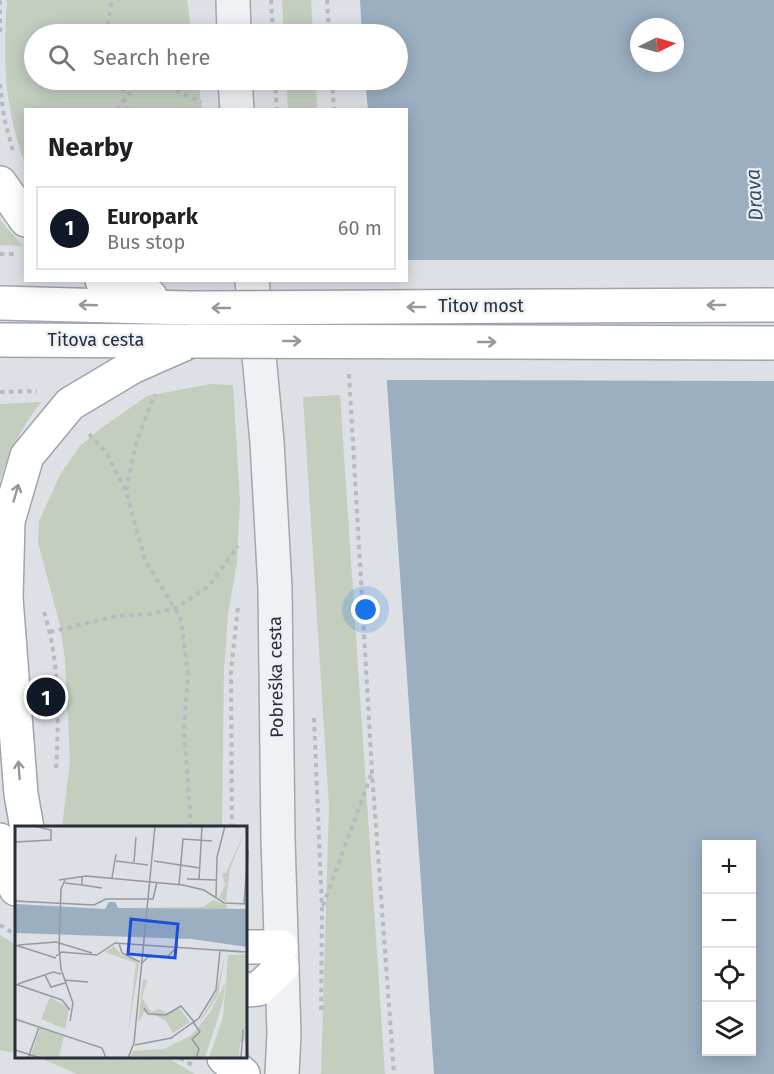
<!DOCTYPE html>
<meta charset="utf-8">
<style>
body{margin:0;font-family:"Fira Sans",sans-serif;background:#f6f6f6;color:#202124}
.controls{position:absolute;right:18px;bottom:18px;display:grid;overflow:hidden;border-radius:0px;box-shadow:0 3px 15px #0003}
.controls button{width:54px;height:54px;display:grid;place-items:center;padding:0;border:0;border-bottom:2px solid #e0e0e0;background:#fff;color:#202124;font:30px sans-serif}
.compass{position:absolute;left:630px;top:18px;width:54px;height:54px;border-radius:50%;background:#fff;box-shadow:0 3px 15px #0003;rotate:85deg}
.you{position:absolute;left:366px;top:610px;width:21px;height:21px;margin:-15px;border:4px solid #fff;border-radius:50%;background:#1a73e8;box-shadow:0 0 0 9px #1a73e833}
.badge{display:grid;place-items:center;width:39px;height:39px;border-radius:50%;background:#111827;color:#fff;font-size:20px;font-weight:700}
.pin{position:absolute;translate:-50% -50%;border:3px solid #fff;box-shadow:0 2px 6px #0006}
.list{margin:0;padding:0;list-style:none}
h2{display:flex;justify-content:space-between;align-items:center;height:78px;margin:0;padding:0 24px;font-size:26px}
h2 small{font-size:20px;font-weight:400;color:#757577}
.list li{display:grid;grid-template-columns:39px 1fr auto;gap:18px;align-items:center;box-sizing:border-box;height:84px;margin:0 12px 12px;padding:0 12px;border:2px solid #e0e0e0;border-radius:0px}
.list b{display:block;font-size:22px;white-space:nowrap}
.list p{margin:0;font-size:20px;white-space:nowrap;color:#757577}
.list em{font-size:20px;font-style:normal;color:#757577}
.icon{flex:none;width:33px;height:33px;fill:none;stroke:currentColor;stroke-width:2;stroke-linecap:round;stroke-linejoin:round}
.map{position:relative;flex:none;width:774px;height:1074px;overflow:hidden}
.search{position:absolute;background:#fff;box-shadow:0 3px 15px #0003;left:24px;top:24px;width:384px;height:66px;display:flex;align-items:center;gap:15px;box-sizing:border-box;padding:0 21px;border-radius:33px;color:#757577;font-size:22px}
.panel{position:absolute;background:#fff;box-shadow:0 3px 15px #0003;left:24px;top:108px;width:384px;height:174px;border-radius:0px}
.map>svg:first-child{display:block}
.green{fill:#c3cebf}
.water{fill:#9bafc1;fill-rule:evenodd}
.pier{fill:#dde0e5}
.lines{fill:none;stroke-linecap:round;stroke-linejoin:round}
.minor-casing{stroke:#a3a7ae;stroke-width:36}
.major-casing{stroke:#9ea5af;stroke-width:36}
.path{stroke:#b7bbc0;stroke-width:4;stroke-dasharray:4.5 4.5;stroke-linecap:butt}
.minor{stroke:#eff1f4;stroke-width:33}
.major{stroke:#fff;stroke-width:33}
.major-bridge-casing{stroke:#9ea5af;stroke-width:36;stroke-linecap:butt}
.major-bridge{stroke:#fff;stroke-width:33}
.oneway{stroke:#94979c}
.labels{text-anchor:middle;dominant-baseline:central;stroke-width:4.5;stroke-linejoin:round;paint-order:stroke}
.street-label{font-size:18px;fill:#282f39;stroke:#eceff3}
.water-label{font-size:20px;font-style:italic;fill:#374f68;stroke:#eceff3}
.inset-road{fill:none;stroke:#9599a0;stroke-width:1.5}
.view{fill:#1d4ed8;fill-opacity:0.15;stroke:#1d4ed8;stroke-width:3}
.inset-edge{fill:none;stroke:#282f39;stroke-width:3}
</style>
<div class="map">
<svg width="774" height="1074" viewBox="0 0 774 1074">
<rect width="100%" height="100%" fill="#dde0e5"/>
<g class="green">
<path d="M 7,0 L 187,0 L 192,34 L 34,34 L 34,80 L 198,80 L 202,109 L 26,110 L 25,164 C 4,105 3,62 7,0 Z"/>
<path d="M 282,0 L 311,0 L 313,34 L 284,34 Z"/>
<path d="M 286,80 L 316,80 L 317,109 L 288,109 Z"/>
<path d="M 0,220 L 23,246 L 0,245 Z"/>
<path d="M 211,384 L 233,385 L 240,501 L 237,562 L 228,614 L 224,670 L 222,828 L 62,828 L 70,761 L 65,659 L 60,625 L 38,543 L 39,521 L 61,473 L 80,446 L 100,429 L 147,396 Z"/>
<path d="M 340,395 L 385,1074 L 321,1074 L 329,807 L 303,397 Z"/>
<path d="M 41,402 C 22,427 10,450 0,480 L 0,404 Z"/>
<path d="M 0,935 L 16,945 L 16,1053 L 0,1050 Z"/>
<path d="M 40,1058 L 168,1058 L 195,1074 L 77,1074 Z"/>
</g>
<path class="water" d="M 360,0 L 774,0 L 774,1074 L 434,1074 L 380,281 L 406,280 L 406,110 L 368,109 L 365,80 L 398,80 L 398,34 L 362,34 ZM 639,27 L 675,27 L 675,63 L 639,63 ZM 706,844 L 752,844 L 752,1052 L 706,1052 Z"/>
<path class="pier" d="M 407,260 L 774,260 L 774,381 L 384,380 L 377,280 L 406,280 Z"/>
<g class="lines">
<defs>
<g id="minor">
<path d="M 233,0 L 234,34"/>
<path d="M 235,80 L 237,110"/>
<path d="M 252,280 L 267,442 L 275,588 L 278,839 L 284,1034 L 282,1074"/>
</g>
<g id="major">
<path d="M 0,183 L 26,220"/>
<path d="M 102,280 L 150,296"/>
<path d="M 0,303 L 188,308"/>
<path d="M 0,340 L 180,341"/>
<path d="M 27,828 L 21,794 L 6,598 L 8,521 L 27,456 L 70,404 L 132,367 L 191,341"/>
<path d="M 0,840 L 8,871 L 16,889"/>
<path d="M 246,947 L 281,947"/>
<path d="M 246,990 L 258,989 L 282,967"/>
<path d="M 224,1058 L 243,1074"/>
</g>
</defs>
<use href="#minor" class="minor-casing"/>
<use href="#major" class="major-casing"/>
<g class="path">
<path d="M 271,0 L 273,34"/>
<path d="M 327,0 L 329,34"/>
<path d="M 0,32 L 0,0"/>
<path d="M 108,34 L 107,28 L 112,0"/>
<path d="M 121,80 L 127,110"/>
<path d="M 275,80 L 277,110"/>
<path d="M 332,80 L 334,110"/>
<path d="M 0,84 L 4,118 L 13,151"/>
<path d="M 117,110 C 142,66 166,85 201,103"/>
<path d="M 0,254 L 16,254"/>
<path d="M 349,374 L 372,772 L 394,1074"/>
<path d="M 0,392 L 37,391"/>
<path d="M 89,434 L 106,452 L 126,491 L 145,560 L 181,619 L 188,675 L 184,727 L 191,828"/>
<path d="M 126,490 L 137,440 L 155,394"/>
<path d="M 44,612 C 60,662 59,718 56,771"/>
<path d="M 50,632 L 117,616 L 150,614 L 174,609 L 208,587 L 238,546"/>
<path d="M 314,718 L 322,909 L 321,1013"/>
<path d="M 232,828 L 231,671 L 238,606"/>
<path d="M 323,906 L 371,775"/>
<path d="M 0,925 L 16,935"/>
<path d="M 180,1058 L 192,1065"/>
</g>
<use href="#minor" class="minor"/>
<use href="#major" class="major"/>
<defs>
<g id="major-bridge">
<path d="M 188,308 L 774,305"/>
<path d="M 191,341 L 774,343"/>
</g>
</defs>
<use href="#major-bridge" class="major-bridge-casing"/>
<use href="#major-bridge" class="major-bridge"/>
</g>
<defs><path id="oneway-shaft" d="M-6 0H5M1.5-3L5.5 0L1.5 3" fill="none" stroke-width="1.6" stroke-linecap="round" stroke-linejoin="round" transform="scale(1.5)"/></defs>
<g class="oneway">
<use href="#oneway-shaft" transform="translate(88 305) rotate(-178)"/>
<use href="#oneway-shaft" transform="translate(716 305) rotate(-180)"/>
<use href="#oneway-shaft" transform="translate(416 307) rotate(180)"/>
<use href="#oneway-shaft" transform="translate(221 308) rotate(180)"/>
<use href="#oneway-shaft" transform="translate(292 341)"/>
<use href="#oneway-shaft" transform="translate(487 342)"/>
<use href="#oneway-shaft" transform="translate(16 493) rotate(-74)"/>
<use href="#oneway-shaft" transform="translate(19 770) rotate(-94)"/>
</g>
<g class="labels">
<g class="street-label">
<text x="481" y="306">Titov most</text>
<text x="96" y="340">Titova cesta</text>
<text transform="translate(276 677) rotate(-91)">Pobreška cesta</text>
</g>
<g class="water-label">
<text transform="translate(754 195) rotate(-94)">Drava</text>
</g>
</g>
<g transform="translate(15 826)">
<rect width="232" height="232" fill="#dde0e5"/>
<path d="M 232,0 L 215,43 L 211,76 L 204,72 L 210,59 L 207,47 L 211,47 ZM 198,74 L 212,79 L 212,83 L 103,82 L 188,81 ZM 99,120 L 106,129 L 119,133 L 124,138 L 113,208 L 121,137 L 90,126 ZM 232,128 L 232,215 L 225,216 L 224,232 L 194,232 L 208,191 L 213,129 ZM 210,129 L 203,170 L 183,199 L 201,167 ZM 128,153 L 132,154 L 127,172 L 136,186 L 144,183 L 151,187 L 164,182 L 175,196 L 158,207 L 150,194 L 130,185 L 123,197 ZM 210,157 L 208,176 L 190,232 L 116,230 L 117,225 L 149,223 L 177,209 L 196,185 ZM 35,171 L 54,182 L 50,203 L 26,193 ZM 25,202 L 49,210 L 44,232 L 16,229 Z" fill="#c3cebf"/>
<path d="M 94,76 L 100,76 L 103,82 L 232,83 L 232,121 L 177,113 L 0,107 L 0,78 L 90,83 Z" fill="#9bafc1"/>
<path class="inset-road" d="M 0,16 L 36,14 L 36,4 L 19,0M 101,35 L 133,39M 139,35 L 185,42M 119,36 L 121,11M 97,52 L 101,28M 172,53 L 201,54M 44,54 L 71,50 L 168,59 L 189,64 L 209,77 L 233,78M 50,54 L 46,63 L 44,122 L 46,143 L 58,177 L 55,195M 184,54 L 187,0M 50,57 L 67,59 L 67,51M 67,59 L 87,62M 164,59 L 168,13 L 197,15M 201,72 L 202,31 L 210,0M 0,75 L 79,79 L 91,73 L 138,73 L 142,56M 229,78 L 233,25M 104,117 L 107,127 L 125,136M 0,119 L 41,132M 3,119 L 41,116 L 77,127M 205,124 L 233,126M 41,130 L 47,126 L 82,129 L 100,117 L 228,126M 127,137 L 133,131 L 153,130 L 163,120M 30,149 L 36,161 L 50,157M 49,154 L 73,156M 0,158 L 47,174 L 55,184M 3,158 L 38,146 L 46,148M 129,182 L 133,188 L 151,189 L 166,180 L 180,197M 0,193 L 87,222 L 91,232M 178,196 L 185,206 L 177,213 L 184,223 L 181,232M 120,219 L 156,212 L 184,192 L 201,164 L 205,125M 0,224 L 26,232M 13,232 L 24,201M 113,232 L 119,217 L 140,0M 226,232 L 228,204"/>
<path class="view" d="M 116,93 L 163,98 L 160,132 L 113,128 Z"/>
<rect width="232" height="232" class="inset-edge"/>
</g>
</svg>
<div class="controls">
<button>+</button>
<button>−</button>
<button><svg class="icon" aria-label="locate" viewBox="0 0 24 24"><circle cx="12" cy="12" r="6"/><path d="M12 2v4M12 18v4M2 12h4M18 12h4"/></svg></button>
<button><svg class="icon" aria-label="layers" viewBox="0 0 24 24"><path d="M12 4l9 5-9 5-9-5zM3 14l9 5 9-5"/></svg></button>
</div>
<svg class="compass" viewBox="-18 -18 36 36"><path d="M0-13l5 13h-10z" fill="#e53935"/><path d="M0 13l5-13h-10z" fill="#757577"/></svg>
<div class="you"></div>
<div class="pin badge" style="left:46px;top:697px">1</div>
<div class="search"><svg class="icon" aria-label="search" viewBox="0 0 24 24"><circle cx="10" cy="10" r="6"/><path d="M15 15l6 6"/></svg>Search here</div>
<section class="panel">
<h2>Nearby<small></small></h2>
<ul class="list">
<li><span class="badge">1</span><div><b>Europark</b><p>Bus stop</p></div><em>60 m</em></li>
</ul>
</section>
</div>
